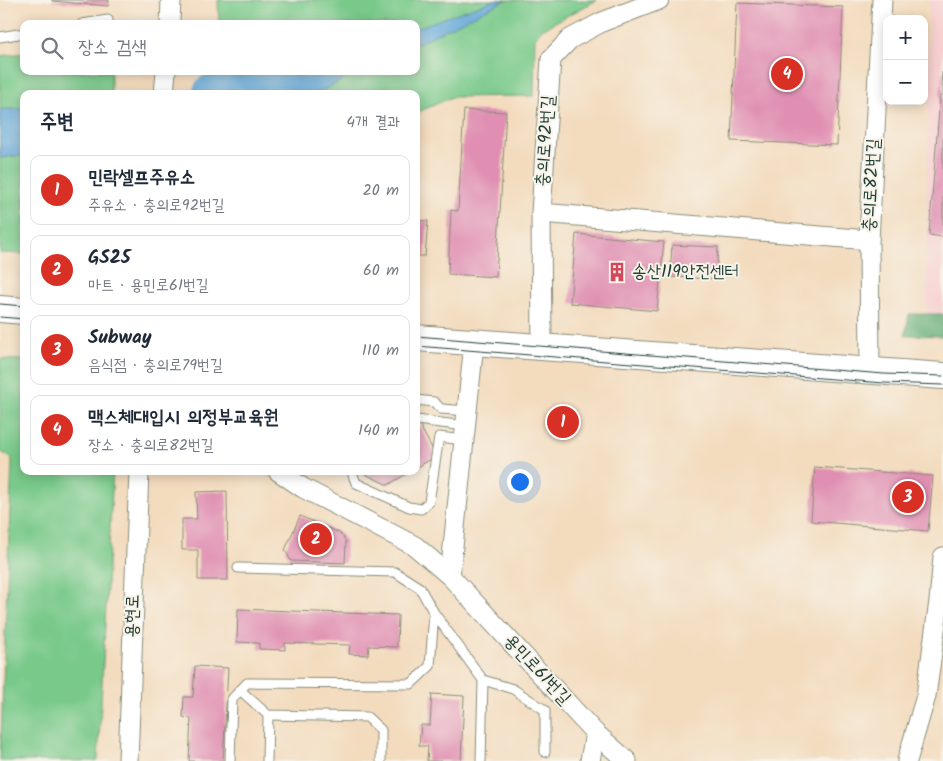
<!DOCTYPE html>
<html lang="ko">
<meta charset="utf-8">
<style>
body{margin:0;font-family:Kalam,"Poor Story",sans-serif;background:#f2f2f3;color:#1f2937}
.controls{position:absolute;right:15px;top:15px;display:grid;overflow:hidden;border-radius:10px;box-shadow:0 2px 12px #0003}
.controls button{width:45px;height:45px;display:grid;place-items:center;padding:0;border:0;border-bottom:1px solid #e0e1e3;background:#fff;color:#1f2937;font:25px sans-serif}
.you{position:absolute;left:519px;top:481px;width:18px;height:18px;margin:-12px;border:4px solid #fff;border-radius:50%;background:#1a73e8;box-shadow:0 0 0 8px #1a73e833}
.badge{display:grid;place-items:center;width:32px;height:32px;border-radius:50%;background:#d93025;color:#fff;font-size:16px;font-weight:700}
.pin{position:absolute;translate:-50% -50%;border:2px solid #fff;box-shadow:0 1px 5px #0006}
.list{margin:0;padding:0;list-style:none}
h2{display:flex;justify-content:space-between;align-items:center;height:65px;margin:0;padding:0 20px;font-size:21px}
h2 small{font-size:16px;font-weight:400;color:#747a83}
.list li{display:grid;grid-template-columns:32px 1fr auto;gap:15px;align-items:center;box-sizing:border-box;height:70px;margin:0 10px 10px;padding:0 10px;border:1px solid #e0e1e3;border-radius:10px}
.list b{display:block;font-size:19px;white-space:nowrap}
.list p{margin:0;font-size:16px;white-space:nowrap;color:#747a83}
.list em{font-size:16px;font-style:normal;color:#747a83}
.icon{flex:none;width:28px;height:28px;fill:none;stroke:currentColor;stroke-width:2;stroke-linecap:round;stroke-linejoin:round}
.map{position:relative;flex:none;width:943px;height:761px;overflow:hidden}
.search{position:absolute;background:#fff;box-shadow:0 2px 12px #0003;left:20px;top:20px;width:400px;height:55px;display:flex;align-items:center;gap:12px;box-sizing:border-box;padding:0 18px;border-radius:10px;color:#747a83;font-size:19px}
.panel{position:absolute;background:#fff;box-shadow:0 2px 12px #0003;left:20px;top:90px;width:400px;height:385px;border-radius:10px}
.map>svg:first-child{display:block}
.built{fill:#f7cfd0}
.green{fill:#78c98a;stroke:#4c835f}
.forest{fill:#62ad76;stroke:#407555}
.water{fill:#63a8d9;stroke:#417286}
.pier{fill:#f3dbbe}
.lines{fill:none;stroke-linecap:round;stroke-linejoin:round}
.river{stroke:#63a8d9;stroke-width:41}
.building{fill:#e08fb2}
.lane-casing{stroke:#898c79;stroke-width:11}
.street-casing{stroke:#898c79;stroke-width:21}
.secondary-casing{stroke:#898c79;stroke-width:28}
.lane{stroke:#fff;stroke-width:9}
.street{stroke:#fff;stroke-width:19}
.secondary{stroke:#fff;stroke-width:26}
.tram{stroke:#1f3d34;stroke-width:1}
.labels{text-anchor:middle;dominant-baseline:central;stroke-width:4;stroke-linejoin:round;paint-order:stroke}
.street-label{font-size:18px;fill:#1f3d34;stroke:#f7f3e8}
.poi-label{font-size:18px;fill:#1f3d34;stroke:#f7f3e8;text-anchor:start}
</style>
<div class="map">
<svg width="943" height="761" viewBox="0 0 943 761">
<rect width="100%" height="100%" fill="#f7f3e8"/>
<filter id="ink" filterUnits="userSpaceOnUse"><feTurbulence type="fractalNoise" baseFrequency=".02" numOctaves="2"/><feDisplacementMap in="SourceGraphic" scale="10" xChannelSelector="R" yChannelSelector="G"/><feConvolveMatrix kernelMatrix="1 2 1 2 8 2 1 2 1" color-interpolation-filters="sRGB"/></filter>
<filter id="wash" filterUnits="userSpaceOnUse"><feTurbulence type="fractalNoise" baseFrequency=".0096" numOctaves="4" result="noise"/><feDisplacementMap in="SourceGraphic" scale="20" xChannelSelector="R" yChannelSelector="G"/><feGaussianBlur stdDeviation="1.12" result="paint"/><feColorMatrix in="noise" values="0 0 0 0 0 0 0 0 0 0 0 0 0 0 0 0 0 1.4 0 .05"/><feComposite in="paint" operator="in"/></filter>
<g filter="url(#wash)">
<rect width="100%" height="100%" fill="#f3dbbe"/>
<path class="built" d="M 929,0 L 943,0 L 943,318 L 926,317 Z"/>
<g class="green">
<path d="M 218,0 L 597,0 L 542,29 L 535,38 L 534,96 L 452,97 L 416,113 L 416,94 L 216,94 L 217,71 L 416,71 L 416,24 L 219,24 Z"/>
<path d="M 24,53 L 24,71 L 111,71 L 111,94 L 24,94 L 24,254 L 0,253 L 0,56 Z"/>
<path d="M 0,359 L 24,360 L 24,471 L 113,471 L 98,761 L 0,761 L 12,459 L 0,451 Z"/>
</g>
<path class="forest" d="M 909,314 L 943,314 L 943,336 L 905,335 Z"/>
<g class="water">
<path d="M 494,0 L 506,0 L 416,44 L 416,28 Z"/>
<path d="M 296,71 L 361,71 L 315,94 L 165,94 L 284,76 Z"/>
<path d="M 0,109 L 24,109 L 24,155 L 0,158 Z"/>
</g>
<path class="pier" d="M 214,84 L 212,94 L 162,94 L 165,91 Z"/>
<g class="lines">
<path class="river" d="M 213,94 L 296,71"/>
</g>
<g id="blocks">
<g class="building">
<path d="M 52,0 L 109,0 L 108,6 L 52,1 Z"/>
<path d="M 737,3 L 843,7 L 837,145 L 731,141 Z"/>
<path d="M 942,72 L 943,72 L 943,237 L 929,235 Z"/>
<path d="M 464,110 L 506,112 L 496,277 L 448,274 L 451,210 L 458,211 Z"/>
<path d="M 416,220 L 428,221 L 425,256 L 416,256 Z"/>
<path d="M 576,234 L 664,242 L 657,311 L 570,303 Z"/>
<path d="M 672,245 L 718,247 L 716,279 L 670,277 Z"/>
<path d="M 418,422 L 436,456 L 416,468 L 416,423 Z"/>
<path d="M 815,467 L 933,476 L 928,531 L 811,521 Z"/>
<path d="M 359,471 L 411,471 L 388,485 Z"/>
<path d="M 227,491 L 228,580 L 198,580 L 198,550 L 182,550 L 182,519 L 197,519 L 196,492 Z"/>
<path d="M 300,516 L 340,533 L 346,541 L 345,563 L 291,561 L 285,550 Z"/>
<path d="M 238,609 L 398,615 L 397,647 L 369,646 L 368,655 L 349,654 L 350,645 L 285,643 L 285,650 L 259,649 L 259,643 L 237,642 Z"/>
<path d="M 195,666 L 228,668 L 223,761 L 189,761 L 191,718 L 183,717 L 184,697 L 193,697 Z"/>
<path d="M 432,694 L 464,696 L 461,761 L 427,761 L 428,746 L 419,746 L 421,725 L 430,725 Z"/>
</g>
</g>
</g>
<g filter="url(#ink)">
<use href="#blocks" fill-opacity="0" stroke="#898c79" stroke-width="1"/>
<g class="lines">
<defs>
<g id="lane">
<path d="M 82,24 L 108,20"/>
<path d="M 0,37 L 24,33"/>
<path d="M 416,400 L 434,402 L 441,409 L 467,411"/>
<path d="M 416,420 L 466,426"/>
<path d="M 353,471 L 353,475 L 356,483 L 409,507 L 421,509 L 429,502 L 439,437 L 464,440"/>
<path d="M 434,613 L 483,680 L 481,761"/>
<path d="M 483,680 L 513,689 L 545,710 L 545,752"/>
<path d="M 240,690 L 268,715 L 367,717 L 381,730 L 381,761"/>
<path d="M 230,761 L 232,699 L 247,683 L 411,684 L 430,666 L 434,613 L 420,588 L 395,572 L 238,568"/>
<path d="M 267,761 L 268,715"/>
</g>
<g id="street">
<path d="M 170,24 L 171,0"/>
<path d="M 164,94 L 166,71"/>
<path d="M 541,213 L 869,240"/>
<path d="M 542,347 L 541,213 L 551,59 L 570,39 L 602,22 L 659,0"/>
<path d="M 870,371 L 869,240 L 882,0"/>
<path d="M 278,471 L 303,488 L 415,546 L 450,576 L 595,733 L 627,761"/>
<path d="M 450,576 L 474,343"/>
<path d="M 128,761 L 139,471"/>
<path d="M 590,761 L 595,733"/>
<path d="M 907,761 L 926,696 L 939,601 L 943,557"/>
</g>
<g id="secondary">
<path d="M 0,309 L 24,311"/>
<path d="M 416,338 L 943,376"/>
</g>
</defs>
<use href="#lane" class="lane-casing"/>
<use href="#street" class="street-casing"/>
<use href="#secondary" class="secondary-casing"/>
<use href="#lane" class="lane"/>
<use href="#street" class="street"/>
<use href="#secondary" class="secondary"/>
<g class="tram">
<path d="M 0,304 L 24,306"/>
<path d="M 0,317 L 24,319"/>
<path d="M 416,336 L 884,374 L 943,376"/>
<path d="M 416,346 L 884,383 L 943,385"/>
</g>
</g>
</g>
<defs>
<symbol id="building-bare" viewBox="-9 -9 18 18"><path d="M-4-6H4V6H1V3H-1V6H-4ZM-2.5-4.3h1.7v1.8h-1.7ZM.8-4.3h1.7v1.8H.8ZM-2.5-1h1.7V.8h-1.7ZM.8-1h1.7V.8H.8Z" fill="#d1495b" stroke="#f7f3e8" stroke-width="2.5" paint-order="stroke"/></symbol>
</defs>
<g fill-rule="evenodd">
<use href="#building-bare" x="603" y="258" width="28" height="28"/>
</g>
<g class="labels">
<g class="street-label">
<text transform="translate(546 141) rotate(-86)">충의로92번길</text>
<text transform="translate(872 185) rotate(-87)">충의로82번길</text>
<text transform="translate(133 616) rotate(-88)">용현로</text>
<text transform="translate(537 670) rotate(47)">용민로61번길</text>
</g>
<g class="poi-label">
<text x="632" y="272">송산119안전센터</text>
</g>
</g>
</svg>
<div class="controls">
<button>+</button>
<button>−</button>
</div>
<div class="you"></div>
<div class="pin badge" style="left:563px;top:422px">1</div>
<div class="pin badge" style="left:316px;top:539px">2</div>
<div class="pin badge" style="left:908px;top:497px">3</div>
<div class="pin badge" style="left:787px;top:74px">4</div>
<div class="search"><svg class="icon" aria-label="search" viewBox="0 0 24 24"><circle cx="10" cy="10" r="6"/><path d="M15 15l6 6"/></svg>장소 검색</div>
<section class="panel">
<h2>주변<small>4개 결과</small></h2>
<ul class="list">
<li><span class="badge">1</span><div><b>민락셀프주유소</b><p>주유소 · 충의로92번길</p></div><em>20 m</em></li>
<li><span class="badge">2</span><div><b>GS25</b><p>마트 · 용민로61번길</p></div><em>60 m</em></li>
<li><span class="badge">3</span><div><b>Subway</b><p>음식점 · 충의로79번길</p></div><em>110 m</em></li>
<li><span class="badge">4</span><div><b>맥스체대입시 의정부교육원</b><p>장소 · 충의로82번길</p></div><em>140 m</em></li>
</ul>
</section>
</div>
